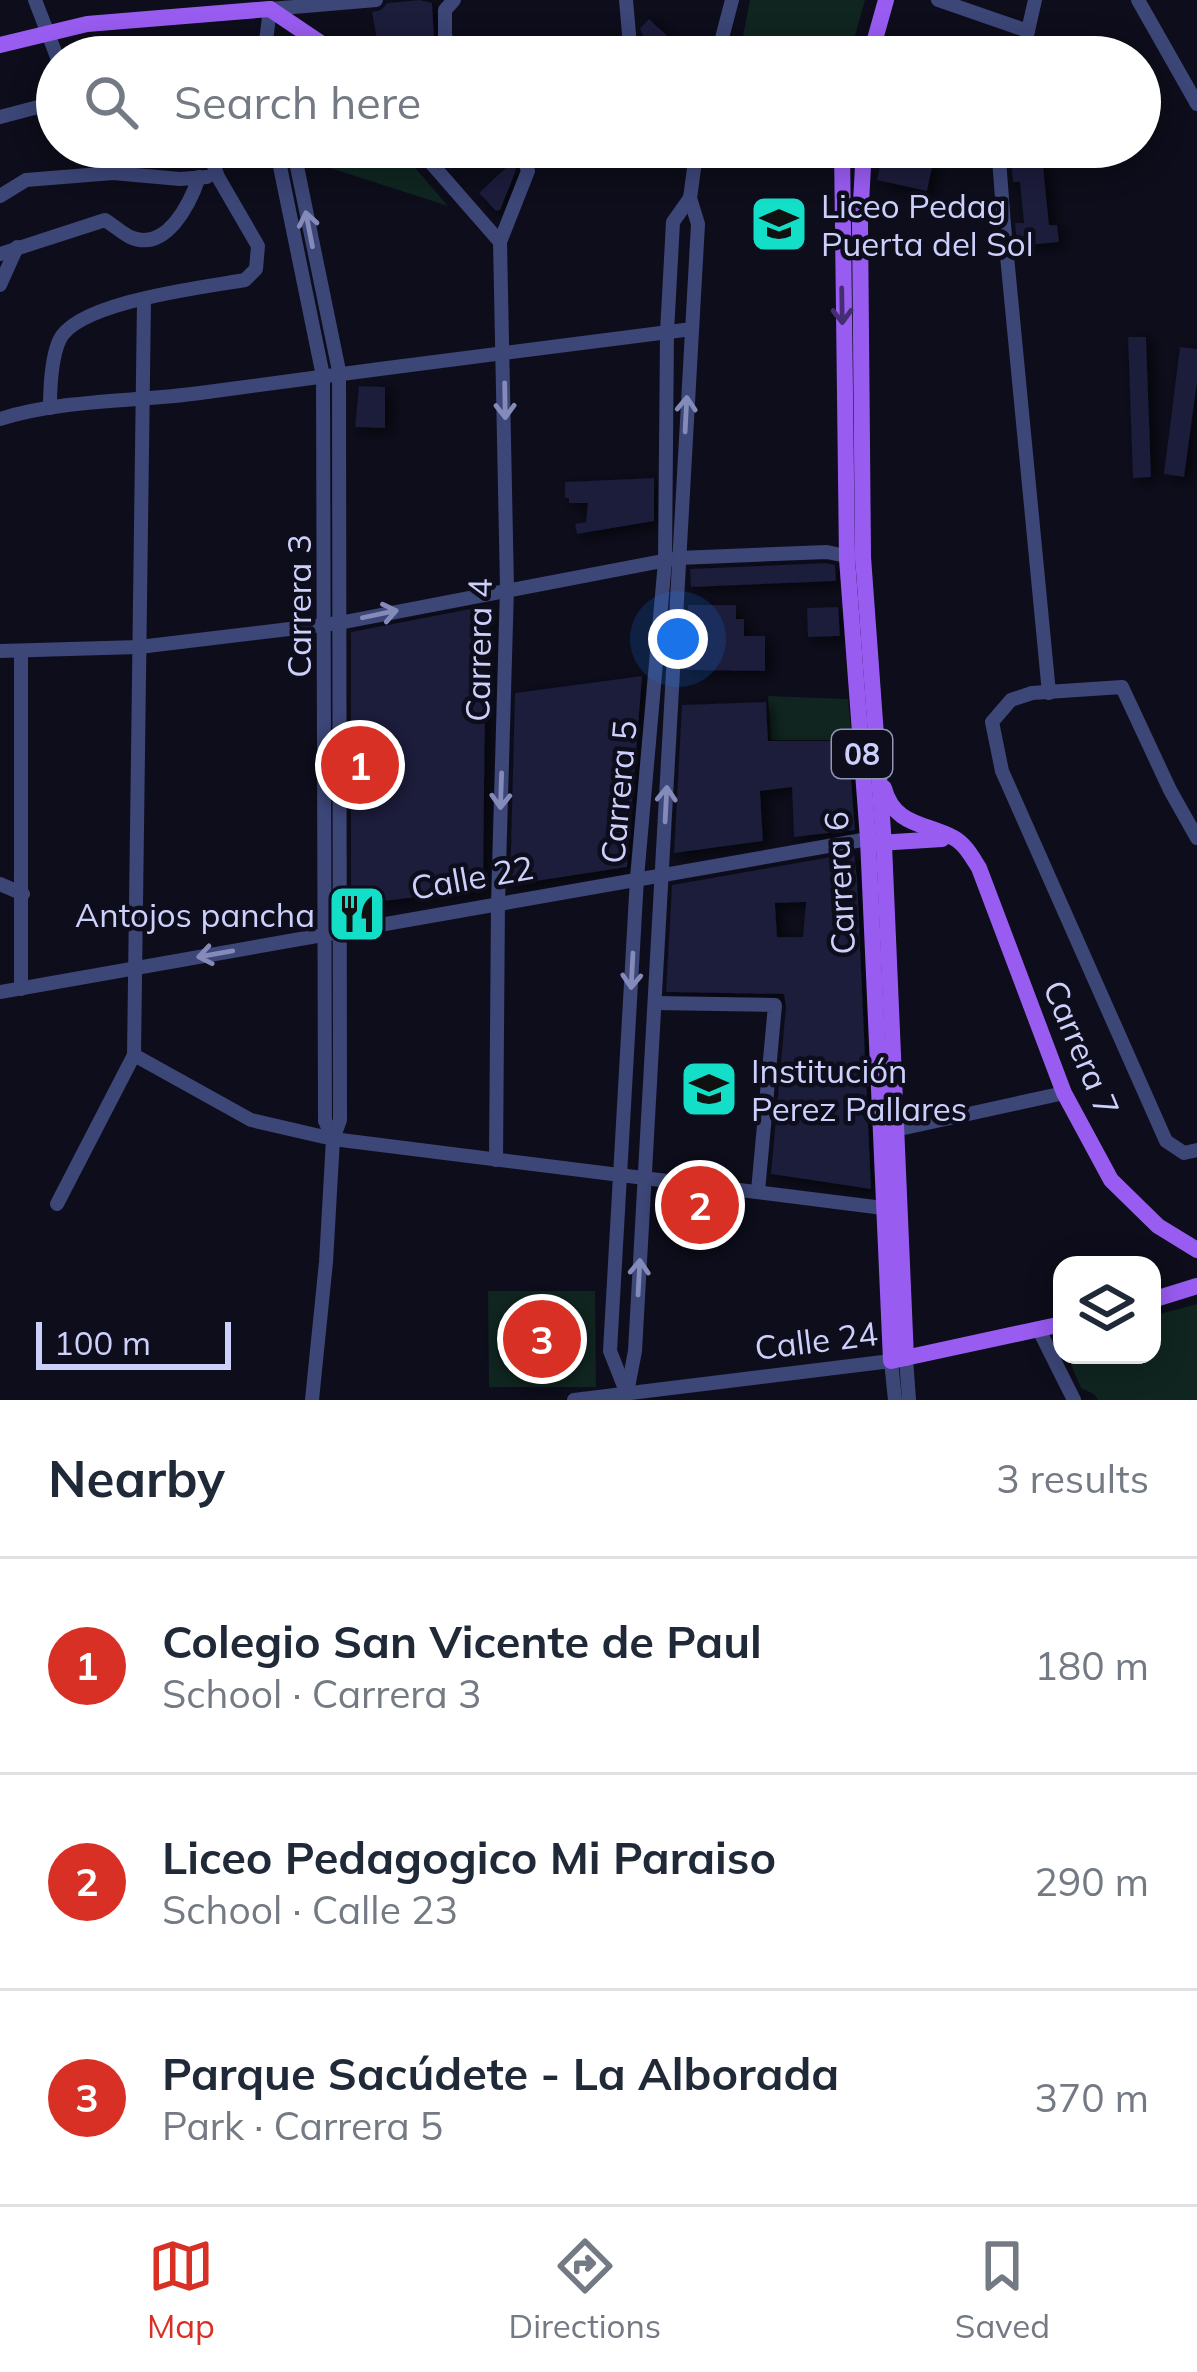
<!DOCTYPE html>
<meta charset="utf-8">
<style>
body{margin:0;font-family:Mulish,sans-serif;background:#f2f2f3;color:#1f2937}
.controls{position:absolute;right:36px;bottom:36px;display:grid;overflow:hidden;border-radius:24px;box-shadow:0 6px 30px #0003}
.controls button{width:108px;height:108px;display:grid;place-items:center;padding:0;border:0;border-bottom:3px solid #e0e1e3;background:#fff;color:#1f2937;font:60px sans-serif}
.scale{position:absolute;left:36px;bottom:30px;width:195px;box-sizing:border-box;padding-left:12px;border:6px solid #ccd0fb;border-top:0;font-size:33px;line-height:42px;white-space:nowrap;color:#ccd0fb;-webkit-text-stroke:9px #0d0d1b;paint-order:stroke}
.you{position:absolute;left:678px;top:639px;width:42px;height:42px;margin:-30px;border:9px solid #fff;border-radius:50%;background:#1a73e8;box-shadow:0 0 0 18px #1a73e833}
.badge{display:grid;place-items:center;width:78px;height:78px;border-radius:50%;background:#d93025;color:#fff;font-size:39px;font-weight:700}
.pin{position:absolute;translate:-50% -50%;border:6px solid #fff;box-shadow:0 3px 12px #0006}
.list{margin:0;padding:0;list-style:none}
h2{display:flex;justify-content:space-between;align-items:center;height:156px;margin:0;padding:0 48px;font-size:51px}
h2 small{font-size:39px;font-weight:400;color:#747a83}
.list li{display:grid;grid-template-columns:78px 1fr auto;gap:36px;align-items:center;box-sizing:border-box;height:216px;padding:0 48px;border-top:3px solid #e0e1e3}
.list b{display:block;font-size:45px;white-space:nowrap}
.list p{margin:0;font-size:39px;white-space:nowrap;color:#747a83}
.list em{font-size:39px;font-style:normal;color:#747a83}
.icon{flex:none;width:66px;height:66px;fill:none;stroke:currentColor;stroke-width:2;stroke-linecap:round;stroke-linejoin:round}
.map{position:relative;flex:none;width:1197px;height:1400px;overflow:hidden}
.search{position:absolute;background:#fff;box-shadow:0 6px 30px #0003;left:36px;right:36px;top:36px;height:132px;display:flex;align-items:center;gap:30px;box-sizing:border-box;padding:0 42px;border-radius:66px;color:#747a83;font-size:45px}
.sheet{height:804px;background:#fff}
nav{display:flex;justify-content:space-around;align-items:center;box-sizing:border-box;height:168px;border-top:3px solid #e0e1e3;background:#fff;font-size:33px;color:#747a83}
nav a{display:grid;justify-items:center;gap:6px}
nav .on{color:#d93025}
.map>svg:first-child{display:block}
.green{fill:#102520}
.building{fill:#1a1b3b;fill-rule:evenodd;filter:url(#shadow)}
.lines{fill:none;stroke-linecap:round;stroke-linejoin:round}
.minor{stroke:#3c4677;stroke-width:14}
.major{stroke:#995cf1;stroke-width:16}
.oneway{stroke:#848bb9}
.oneway2{stroke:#452d71}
.labels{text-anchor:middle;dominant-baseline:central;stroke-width:9;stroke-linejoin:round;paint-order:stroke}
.shield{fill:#0d0d1b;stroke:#9396b8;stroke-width:3}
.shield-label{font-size:30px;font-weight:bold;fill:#ccd0fb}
.poi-label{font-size:33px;fill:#ccd0fb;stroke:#0d0d1b;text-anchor:start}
.street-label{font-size:33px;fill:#ccd0fb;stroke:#0d0d1b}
</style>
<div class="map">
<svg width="1197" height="1400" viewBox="0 0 1197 1400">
<defs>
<filter id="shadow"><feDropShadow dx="6" dy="4" stdDeviation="6" flood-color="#0009"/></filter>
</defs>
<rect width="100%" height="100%" fill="#0d0d1b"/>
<g class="green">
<path d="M 750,0 L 865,0 L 849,57 L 739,57 Z"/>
<path d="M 311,147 L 397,147 L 448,206 L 315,163 Z"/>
<path d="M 768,696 L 848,699 L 852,740 L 771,740 Z"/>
<path d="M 488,1291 L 595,1291 L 596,1387 L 489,1387 Z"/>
<path d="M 1197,1304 L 1197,1400 L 1098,1400 L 1094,1394 L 1081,1388 L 1067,1355 L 1152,1355 L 1152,1316 Z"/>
</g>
<g class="building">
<path d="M 420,0 L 432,3 L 434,37 L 443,57 L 380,57 L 372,12 L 381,10 L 387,3 Z"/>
<path d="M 649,19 L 690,57 L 643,57 L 641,45 L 645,41 L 640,28 Z"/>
<path d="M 883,151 L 933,162 L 927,191 L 877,180 Z"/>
<path d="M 1042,156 L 1049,225 L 1057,225 L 1059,242 L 1017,246 L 1015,223 L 1024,223 L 1020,182 L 1013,182 L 1011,159 Z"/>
<path d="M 513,161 L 516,170 L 500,210 L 496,211 L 479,193 Z"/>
<path d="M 1128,337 L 1146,337 L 1151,477 L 1133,478 Z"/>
<path d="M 1180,347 L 1197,349 L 1197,382 L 1184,477 L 1164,474 Z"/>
<path d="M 359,386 L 385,387 L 385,428 L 355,427 Z"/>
<path d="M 654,478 L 654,521 L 577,534 L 575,524 L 586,522 L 588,503 L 569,503 L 569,498 L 565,498 L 565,482 Z"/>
<path d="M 826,563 L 835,565 L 836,581 L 691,587 L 690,569 Z"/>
<path d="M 688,605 L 736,605 L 736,619 L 744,619 L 744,636 L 765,636 L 765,671 L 686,670 Z"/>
<path d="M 486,606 L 483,889 L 351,905 L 351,632 Z"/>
<path d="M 838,607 L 840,636 L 808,637 L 807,608 Z"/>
<path d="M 642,676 L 627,867 L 510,885 L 515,693 Z"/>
<path d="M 766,702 L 768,741 L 848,741 L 855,830 L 794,837 L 792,787 L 760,791 L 763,841 L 674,853 L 682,705 Z"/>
<path d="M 854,853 L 857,879 L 871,1189 L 771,1174 L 786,1006 L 784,994 L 666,992 L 672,885 ZM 806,902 L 803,937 L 777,937 L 775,903 Z"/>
</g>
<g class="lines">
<g class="minor">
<path d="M 35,0 L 57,57"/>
<path d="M 454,0 L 445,10 L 445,36 L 456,57"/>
<path d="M 626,0 L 631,57"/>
<path d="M 938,0 L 1028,31"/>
<path d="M 1138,0 L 1197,104"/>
<path d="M 264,57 L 270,9 L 376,0"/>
<path d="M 290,57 L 305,46 L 319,42"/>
<path d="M 717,57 L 732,0"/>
<path d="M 1022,57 L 1035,0"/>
<path d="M 0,117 L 57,102"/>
<path d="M 276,147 L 323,376 L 325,1121 L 333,1139"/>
<path d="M 293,147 L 339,371 L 340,1120 L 333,1139 L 326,1262 L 312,1400"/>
<path d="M 417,147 L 500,242"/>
<path d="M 1002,147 L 999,159 L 1004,225 L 1049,693"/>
<path d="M 0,196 L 26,180 L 113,173 L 180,179 L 207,177"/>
<path d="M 0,254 L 105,220 C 113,225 122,233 130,237 C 166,253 190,204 199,177"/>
<path d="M 0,285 L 17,247"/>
<path d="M 50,408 C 50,388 51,360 59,341 C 75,302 205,287 245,280 L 256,269 L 258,246 L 218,177 L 207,147"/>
<path d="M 0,419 C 63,399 135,402 200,393 C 364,371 527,349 692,329"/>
<path d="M 0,651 L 139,647 L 339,623 L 678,558 L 827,552 L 855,558"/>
<path d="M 21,651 L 21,989"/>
<path d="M 1197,838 L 1170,790 L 1122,687 L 1032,693 L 1011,700 L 992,722 L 1002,771 L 1166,1141 L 1184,1153 L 1197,1150"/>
<path d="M 0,884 L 23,894"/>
<path d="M 0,992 L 868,839"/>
<path d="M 655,1003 L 775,1005 L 758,1191"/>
<path d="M 134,1055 L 251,1120 L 333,1139 L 891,1209"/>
<path d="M 886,1132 L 1064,1093"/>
<path d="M 496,1160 L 498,903 L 507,588 L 500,242 L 528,171 L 521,147"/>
<path d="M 57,1204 L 134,1055 L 144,300"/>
<path d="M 1039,1330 L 1074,1400"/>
<path d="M 906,1358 L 909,1400"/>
<path d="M 627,1393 L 635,1351 L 698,224 L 690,198 L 697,147"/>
<path d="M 627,1394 L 610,1351 L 637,878 L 665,561 L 667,332 L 673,222 L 690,198"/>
<path d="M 574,1400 L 891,1361 L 895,1400"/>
</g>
<g class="major">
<path d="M 270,9 L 319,42 L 333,57"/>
<path d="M 0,45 L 87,24 L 270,9"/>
<path d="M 870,57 L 886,0"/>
<path d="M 842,147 L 847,559 L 868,839 L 891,1361 L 1062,1324"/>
<path d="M 864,147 L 860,222 L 863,557 L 884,845 L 906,1358"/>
<path d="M 884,788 C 894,826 926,823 954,838 C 965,844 972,857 979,868 L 1064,1093 L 1111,1180 L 1158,1226 L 1197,1250"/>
<path d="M 878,843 L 942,839"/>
<path d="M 1152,1300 L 1197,1286"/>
</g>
</g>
<defs><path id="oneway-shaft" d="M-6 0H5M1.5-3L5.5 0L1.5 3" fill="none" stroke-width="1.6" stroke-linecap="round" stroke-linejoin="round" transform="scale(3)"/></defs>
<g class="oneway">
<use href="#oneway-shaft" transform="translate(309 229) rotate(-101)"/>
<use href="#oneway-shaft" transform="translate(505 401) rotate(89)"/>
<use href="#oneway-shaft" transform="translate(686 414) rotate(-87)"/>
<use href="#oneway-shaft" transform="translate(380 614) rotate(-12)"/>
<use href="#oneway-shaft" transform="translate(501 791) rotate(92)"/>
<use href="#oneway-shaft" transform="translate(666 804) rotate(-87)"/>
<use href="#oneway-shaft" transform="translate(215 954) rotate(170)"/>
<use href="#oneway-shaft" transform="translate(632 971) rotate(93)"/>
<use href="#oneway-shaft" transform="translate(639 1277) rotate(-87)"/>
</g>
<use class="oneway2" href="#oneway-shaft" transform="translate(842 306) rotate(89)"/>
<defs>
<symbol id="school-square" viewBox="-11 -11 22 22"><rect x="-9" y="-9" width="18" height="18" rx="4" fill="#13dfc8" stroke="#0d0d1b"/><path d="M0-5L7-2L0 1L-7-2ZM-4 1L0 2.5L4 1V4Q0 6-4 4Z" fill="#111"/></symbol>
<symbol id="restaurant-square" viewBox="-11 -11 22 22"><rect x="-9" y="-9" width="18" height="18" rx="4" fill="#13dfc8" stroke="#0d0d1b"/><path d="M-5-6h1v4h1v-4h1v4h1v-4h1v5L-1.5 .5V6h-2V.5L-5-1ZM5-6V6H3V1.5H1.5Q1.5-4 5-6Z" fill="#111"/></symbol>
</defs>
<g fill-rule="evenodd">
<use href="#school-square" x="746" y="191" width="66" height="66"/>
<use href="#restaurant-square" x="324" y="881" width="66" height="66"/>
<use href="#school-square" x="676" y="1056" width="66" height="66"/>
</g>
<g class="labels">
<rect class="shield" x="832" y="730" width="60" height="48" rx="9"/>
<g class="shield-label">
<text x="862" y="754">08</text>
</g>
<g class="poi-label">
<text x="821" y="205">Liceo Pedag<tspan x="821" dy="38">Puerta del Sol</tspan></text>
<text x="315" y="914" text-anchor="end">Antojos pancha</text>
<text x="751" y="1070">Institución<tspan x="751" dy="38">Perez Pallares</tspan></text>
</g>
<g class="street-label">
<text transform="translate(298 606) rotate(-90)">Carrera 3</text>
<text transform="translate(478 650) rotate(-89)">Carrera 4</text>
<text transform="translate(618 792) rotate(-85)">Carrera 5</text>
<text transform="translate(472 877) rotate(-10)">Calle 22</text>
<text transform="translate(839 883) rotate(-93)">Carrera 6</text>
<text transform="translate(1082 1048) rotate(67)">Carrera 7</text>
<text transform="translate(816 1340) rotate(-7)">Calle 24</text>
</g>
</g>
</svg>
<div class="controls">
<button><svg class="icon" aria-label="layers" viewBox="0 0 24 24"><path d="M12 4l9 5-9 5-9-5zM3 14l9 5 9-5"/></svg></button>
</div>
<div class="scale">100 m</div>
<div class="you"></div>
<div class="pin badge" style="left:360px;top:765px">1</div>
<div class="pin badge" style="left:700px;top:1205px">2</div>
<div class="pin badge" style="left:542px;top:1339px">3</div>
<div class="search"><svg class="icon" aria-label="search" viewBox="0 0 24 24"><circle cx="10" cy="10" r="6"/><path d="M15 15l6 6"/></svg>Search here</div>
</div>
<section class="sheet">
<h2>Nearby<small>3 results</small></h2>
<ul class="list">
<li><span class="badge">1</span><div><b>Colegio San Vicente de Paul</b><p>School · Carrera 3</p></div><em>180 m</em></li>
<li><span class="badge">2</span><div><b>Liceo Pedagogico Mi Paraiso</b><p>School · Calle 23</p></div><em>290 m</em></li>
<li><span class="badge">3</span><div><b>Parque Sacúdete - La Alborada</b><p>Park · Carrera 5</p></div><em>370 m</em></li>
</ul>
</section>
<nav>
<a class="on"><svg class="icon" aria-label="map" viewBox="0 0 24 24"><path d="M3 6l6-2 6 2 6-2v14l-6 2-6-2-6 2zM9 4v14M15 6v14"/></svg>Map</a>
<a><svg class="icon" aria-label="directions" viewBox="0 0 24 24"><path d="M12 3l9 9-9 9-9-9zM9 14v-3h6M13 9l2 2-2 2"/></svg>Directions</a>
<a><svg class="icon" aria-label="saved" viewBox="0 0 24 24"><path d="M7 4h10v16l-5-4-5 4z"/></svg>Saved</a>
</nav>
